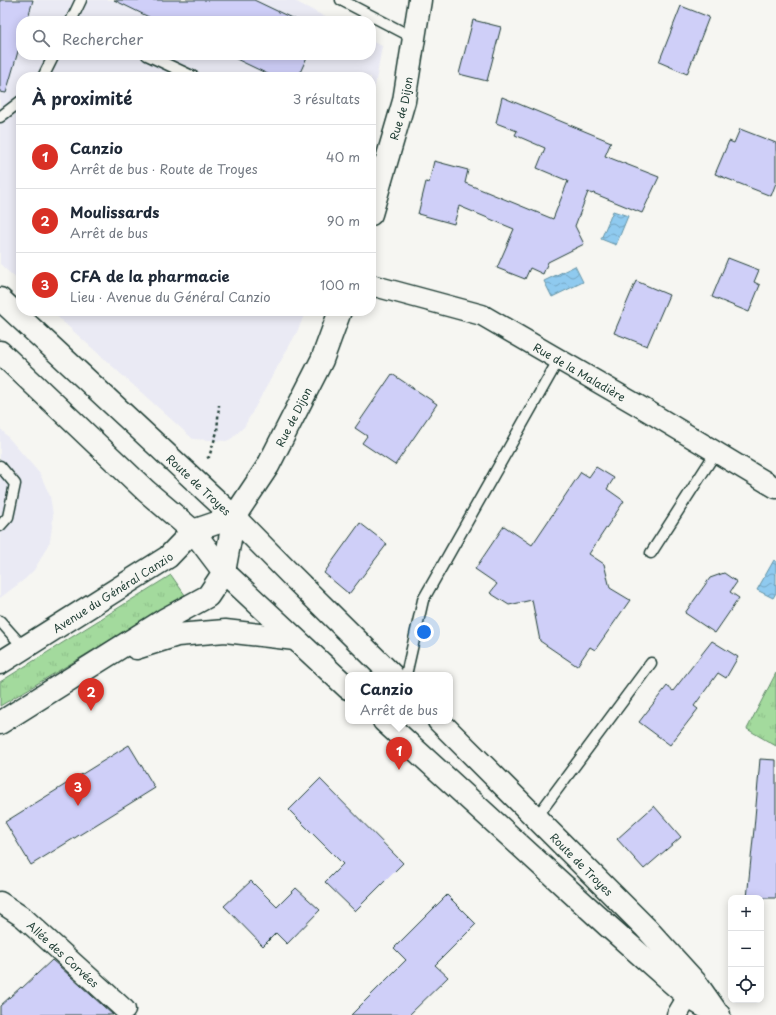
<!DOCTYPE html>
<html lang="fr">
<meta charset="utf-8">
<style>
body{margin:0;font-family:"Playpen Sans",sans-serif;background:#f6f6f7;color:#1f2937}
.controls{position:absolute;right:12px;bottom:12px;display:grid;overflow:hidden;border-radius:8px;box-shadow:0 2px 10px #0003}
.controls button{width:36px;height:36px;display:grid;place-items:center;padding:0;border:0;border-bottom:1px solid #e0e1e3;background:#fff;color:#1f2937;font:20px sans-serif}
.you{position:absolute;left:424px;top:632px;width:14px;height:14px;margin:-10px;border:3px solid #fff;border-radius:50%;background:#1a73e8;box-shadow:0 0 0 6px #1a73e833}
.badge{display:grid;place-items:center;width:26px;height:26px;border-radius:50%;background:#d93025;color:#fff;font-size:13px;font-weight:700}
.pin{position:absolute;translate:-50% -33px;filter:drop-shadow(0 1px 2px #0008)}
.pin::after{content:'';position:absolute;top:21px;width:14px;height:12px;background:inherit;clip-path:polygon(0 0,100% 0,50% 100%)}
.popup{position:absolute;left:345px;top:672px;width:108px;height:52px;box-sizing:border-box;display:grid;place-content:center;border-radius:8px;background:#fff;filter:drop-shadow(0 1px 3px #0005);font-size:13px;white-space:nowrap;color:#747a83}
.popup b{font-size:15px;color:#1f2937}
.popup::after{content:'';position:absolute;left:50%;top:100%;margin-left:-8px;border:8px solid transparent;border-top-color:#fff}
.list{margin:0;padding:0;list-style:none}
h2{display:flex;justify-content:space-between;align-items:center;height:52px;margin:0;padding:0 16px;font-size:17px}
h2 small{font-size:13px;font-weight:400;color:#747a83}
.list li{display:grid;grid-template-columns:26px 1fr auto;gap:12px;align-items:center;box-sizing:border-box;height:64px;padding:0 16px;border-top:1px solid #e0e1e3}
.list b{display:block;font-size:15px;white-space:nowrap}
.list p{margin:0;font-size:13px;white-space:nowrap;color:#747a83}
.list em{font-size:13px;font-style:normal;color:#747a83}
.icon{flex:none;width:22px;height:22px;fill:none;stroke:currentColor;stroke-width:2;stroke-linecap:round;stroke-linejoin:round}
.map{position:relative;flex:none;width:776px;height:1015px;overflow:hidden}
.search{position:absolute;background:#fff;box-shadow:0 2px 10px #0003;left:16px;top:16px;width:360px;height:44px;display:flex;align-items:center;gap:10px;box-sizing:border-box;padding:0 14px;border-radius:16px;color:#747a83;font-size:15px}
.panel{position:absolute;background:#fff;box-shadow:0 2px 10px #0003;left:16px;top:72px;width:360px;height:244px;border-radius:16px}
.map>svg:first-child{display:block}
.built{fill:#eaeaf4}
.grass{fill:url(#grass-tufts);stroke:#618c68}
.water{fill:url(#water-waves);stroke:#6292a4}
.building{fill:#cfcff8;stroke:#1f3d34}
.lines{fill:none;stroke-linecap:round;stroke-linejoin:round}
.lane-casing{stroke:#1f3d34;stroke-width:13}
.street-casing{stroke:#1f3d34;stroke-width:23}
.secondary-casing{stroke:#1f3d34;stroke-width:25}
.primary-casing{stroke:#1f3d34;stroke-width:25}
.path{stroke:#1f3d34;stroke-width:2.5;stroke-dasharray:3 3;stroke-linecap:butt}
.lane{stroke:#f6f6f2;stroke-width:10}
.street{stroke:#f6f6f2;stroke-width:20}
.secondary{stroke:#f6f6f2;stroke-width:22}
.primary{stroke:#f6f6f2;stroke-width:22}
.labels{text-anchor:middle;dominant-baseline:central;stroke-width:3.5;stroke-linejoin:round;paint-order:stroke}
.street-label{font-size:11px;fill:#1f3d34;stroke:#f6f6f2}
</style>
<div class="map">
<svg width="776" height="1015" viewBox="0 0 776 1015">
<defs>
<pattern id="grass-tufts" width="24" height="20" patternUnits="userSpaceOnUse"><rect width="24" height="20" fill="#a3da9d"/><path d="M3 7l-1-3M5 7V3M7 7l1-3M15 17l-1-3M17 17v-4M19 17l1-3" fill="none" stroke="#8cbc88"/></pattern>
<pattern id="water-waves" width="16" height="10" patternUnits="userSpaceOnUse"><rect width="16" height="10" fill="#8fcaef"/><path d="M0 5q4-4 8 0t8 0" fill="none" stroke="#74a5c2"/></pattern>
</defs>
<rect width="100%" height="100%" fill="#f6f6f2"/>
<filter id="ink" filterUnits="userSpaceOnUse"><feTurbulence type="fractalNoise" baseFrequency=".025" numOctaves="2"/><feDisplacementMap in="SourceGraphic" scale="8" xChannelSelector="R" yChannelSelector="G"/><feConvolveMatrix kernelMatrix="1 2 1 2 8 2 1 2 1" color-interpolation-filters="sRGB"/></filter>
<g filter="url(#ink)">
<g class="built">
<path d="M 0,0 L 293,0 L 333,21 L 21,21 L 21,55 L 371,55 L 371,41 L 382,46 L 371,110 L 371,77 L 21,77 L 21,283 L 0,264 Z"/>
<path d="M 51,311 L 306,311 L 297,332 L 244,427 L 231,439 L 226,441 L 193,439 Z"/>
<path d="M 0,428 L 40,474 L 50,496 L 53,515 L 52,527 L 50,541 L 40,560 L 34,570 L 25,579 L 0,598 Z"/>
</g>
<g class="grass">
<path d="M 171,575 L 185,595 L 0,706 L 0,682 Z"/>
<path d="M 776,673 L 776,746 L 747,729 Z"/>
</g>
<g class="water">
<path d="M 613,211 L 628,216 L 616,245 L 601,239 Z"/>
<path d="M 575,266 L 583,282 L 552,297 L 544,281 Z"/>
<path d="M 774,560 L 776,561 L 776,593 L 773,598 L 757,590 Z"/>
</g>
<g class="building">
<path d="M 0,0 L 33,0 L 27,21 L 21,21 L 21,41 L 6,93 L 0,92 Z"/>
<path d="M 114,0 L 254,0 L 298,21 L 157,21 Z"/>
<path d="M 681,6 L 709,17 L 687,74 L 659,62 Z"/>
<path d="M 473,20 L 501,27 L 487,81 L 459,74 Z"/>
<path d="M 228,55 L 308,55 L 298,77 L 274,77 Z"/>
<path d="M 502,97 L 611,142 L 605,156 L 659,177 L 642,213 L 593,193 L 592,194 L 588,192 L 575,226 L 584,244 L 548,262 L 543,274 L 530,268 L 525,279 L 497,268 L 514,229 L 459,206 L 454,224 L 418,214 L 426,182 L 429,183 L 434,161 L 468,170 L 465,183 L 553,219 L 568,181 L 537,168 L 545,148 L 515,135 L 517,131 L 496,123 Z"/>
<path d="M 740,129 L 776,143 L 776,183 L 771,196 L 715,174 L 729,141 L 734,143 Z"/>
<path d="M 728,258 L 759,270 L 754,282 L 760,285 L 749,312 L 712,297 Z"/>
<path d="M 636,281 L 669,295 L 647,346 L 614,333 Z"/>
<path d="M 392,374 L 437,404 L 395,465 L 362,443 L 367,436 L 355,428 Z"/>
<path d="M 596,467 L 614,478 L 607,489 L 624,501 L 589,554 L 604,564 L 610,588 L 630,600 L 595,650 L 590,647 L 577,666 L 540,641 L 532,600 L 509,605 L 490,593 L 497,584 L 475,569 L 504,526 L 532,545 L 581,472 L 589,477 Z"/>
<path d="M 360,523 L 387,544 L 349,594 L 324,573 Z"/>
<path d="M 724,573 L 737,582 L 730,592 L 739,598 L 715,633 L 685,613 L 710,578 Z"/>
<path d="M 712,641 L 738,657 L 726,678 L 718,673 L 694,706 L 698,709 L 670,745 L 639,722 L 667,686 L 673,691 Z"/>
<path d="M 129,745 L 155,788 L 31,865 L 5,822 Z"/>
<path d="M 760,759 L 776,760 L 776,898 L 747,898 L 754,829 Z"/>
<path d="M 320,779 L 403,863 L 355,911 L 325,882 L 343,864 L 289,810 Z"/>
<path d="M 654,806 L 681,837 L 644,869 L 617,839 Z"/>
<path d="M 251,881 L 277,907 L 296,888 L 320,910 L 287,944 L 276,933 L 263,946 L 224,906 Z"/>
<path d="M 447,895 L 476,924 L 435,965 L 448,977 L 409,1015 L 351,1015 L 406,960 L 394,948 Z"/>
<path d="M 52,960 L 59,966 L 113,1015 L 0,1015 L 0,1006 L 21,987 L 22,988 Z"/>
</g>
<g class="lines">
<defs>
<g id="lane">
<path d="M 341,0 L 414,38"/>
<path d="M 71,21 L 81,0"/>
<path d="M 147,55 L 194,77"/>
<path d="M 43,77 L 54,55"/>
<path d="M 0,117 L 21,101"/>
<path d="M 371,161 L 385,168"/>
<path d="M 0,466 L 15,484 L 8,517 L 0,526"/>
<path d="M 651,553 L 716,452"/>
<path d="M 0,621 L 24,648"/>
<path d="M 406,675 L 423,600 L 559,359"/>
<path d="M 536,818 L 651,663"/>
</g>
<g id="street">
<path id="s1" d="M 371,285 L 482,315 L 646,410 L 776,488"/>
<path id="s2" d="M 0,902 L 24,918 L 125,1010"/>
<path d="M 677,1015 L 696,983"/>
</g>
<g id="secondary">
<path id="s3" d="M 371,214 L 404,101 L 420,0"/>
<path d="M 136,648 L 177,635 L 225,631 L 295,639"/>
<path id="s4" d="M 0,663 L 168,557 L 193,531 L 234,517"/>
<path id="s5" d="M 0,723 L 164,620 L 208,596 L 224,572 L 234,517 L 268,466 L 322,360 L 340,311"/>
</g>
<g id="primary">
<path id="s6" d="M 0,299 L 234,517 L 290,574 L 392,675"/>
<path d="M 0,352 L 146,491 L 193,531 L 224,572 L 348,688"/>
<path d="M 384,721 L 608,926 L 687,996 L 719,1015"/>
<path id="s7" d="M 439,721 L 646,928 L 696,983 L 715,1010"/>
</g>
</defs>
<use href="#lane" class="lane-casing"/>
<use href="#street" class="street-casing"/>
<use href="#secondary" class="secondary-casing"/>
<use href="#primary" class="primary-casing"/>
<path class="path" d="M 207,458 L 209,457 L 217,432 L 219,405"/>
<use href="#lane" class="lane"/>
<use href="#street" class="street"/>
<use href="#secondary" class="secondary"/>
<use href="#primary" class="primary"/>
</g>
</g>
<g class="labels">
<g class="street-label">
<text stroke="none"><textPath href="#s3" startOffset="110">Rue de Dijon</textPath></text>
<text stroke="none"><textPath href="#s1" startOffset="228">Rue de la Maladière</textPath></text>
<text stroke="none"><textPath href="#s5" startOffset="445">Rue de Dijon</textPath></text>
<text stroke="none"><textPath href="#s6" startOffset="272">Route de Troyes</textPath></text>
<text stroke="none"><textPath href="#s4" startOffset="133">Avenue du Général Canzio</textPath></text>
<text stroke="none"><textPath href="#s7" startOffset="202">Route de Troyes</textPath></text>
<text stroke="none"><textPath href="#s2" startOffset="82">Allée des Corvées</textPath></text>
</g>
</g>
</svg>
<div class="controls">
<button>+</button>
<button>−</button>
<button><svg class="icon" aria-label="locate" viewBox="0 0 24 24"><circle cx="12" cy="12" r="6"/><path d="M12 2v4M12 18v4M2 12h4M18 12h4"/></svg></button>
</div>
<div class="you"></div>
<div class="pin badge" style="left:399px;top:770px">1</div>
<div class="popup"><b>Canzio</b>Arrêt de bus</div>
<div class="pin badge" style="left:91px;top:711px">2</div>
<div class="pin badge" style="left:78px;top:806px">3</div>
<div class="search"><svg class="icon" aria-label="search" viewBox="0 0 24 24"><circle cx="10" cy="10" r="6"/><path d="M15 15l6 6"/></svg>Rechercher</div>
<section class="panel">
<h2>À proximité<small>3 résultats</small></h2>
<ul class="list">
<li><span class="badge">1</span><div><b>Canzio</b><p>Arrêt de bus · Route de Troyes</p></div><em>40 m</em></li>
<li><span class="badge">2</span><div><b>Moulissards</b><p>Arrêt de bus</p></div><em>90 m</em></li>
<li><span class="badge">3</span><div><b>CFA de la pharmacie</b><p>Lieu · Avenue du Général Canzio</p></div><em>100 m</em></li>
</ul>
</section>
</div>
